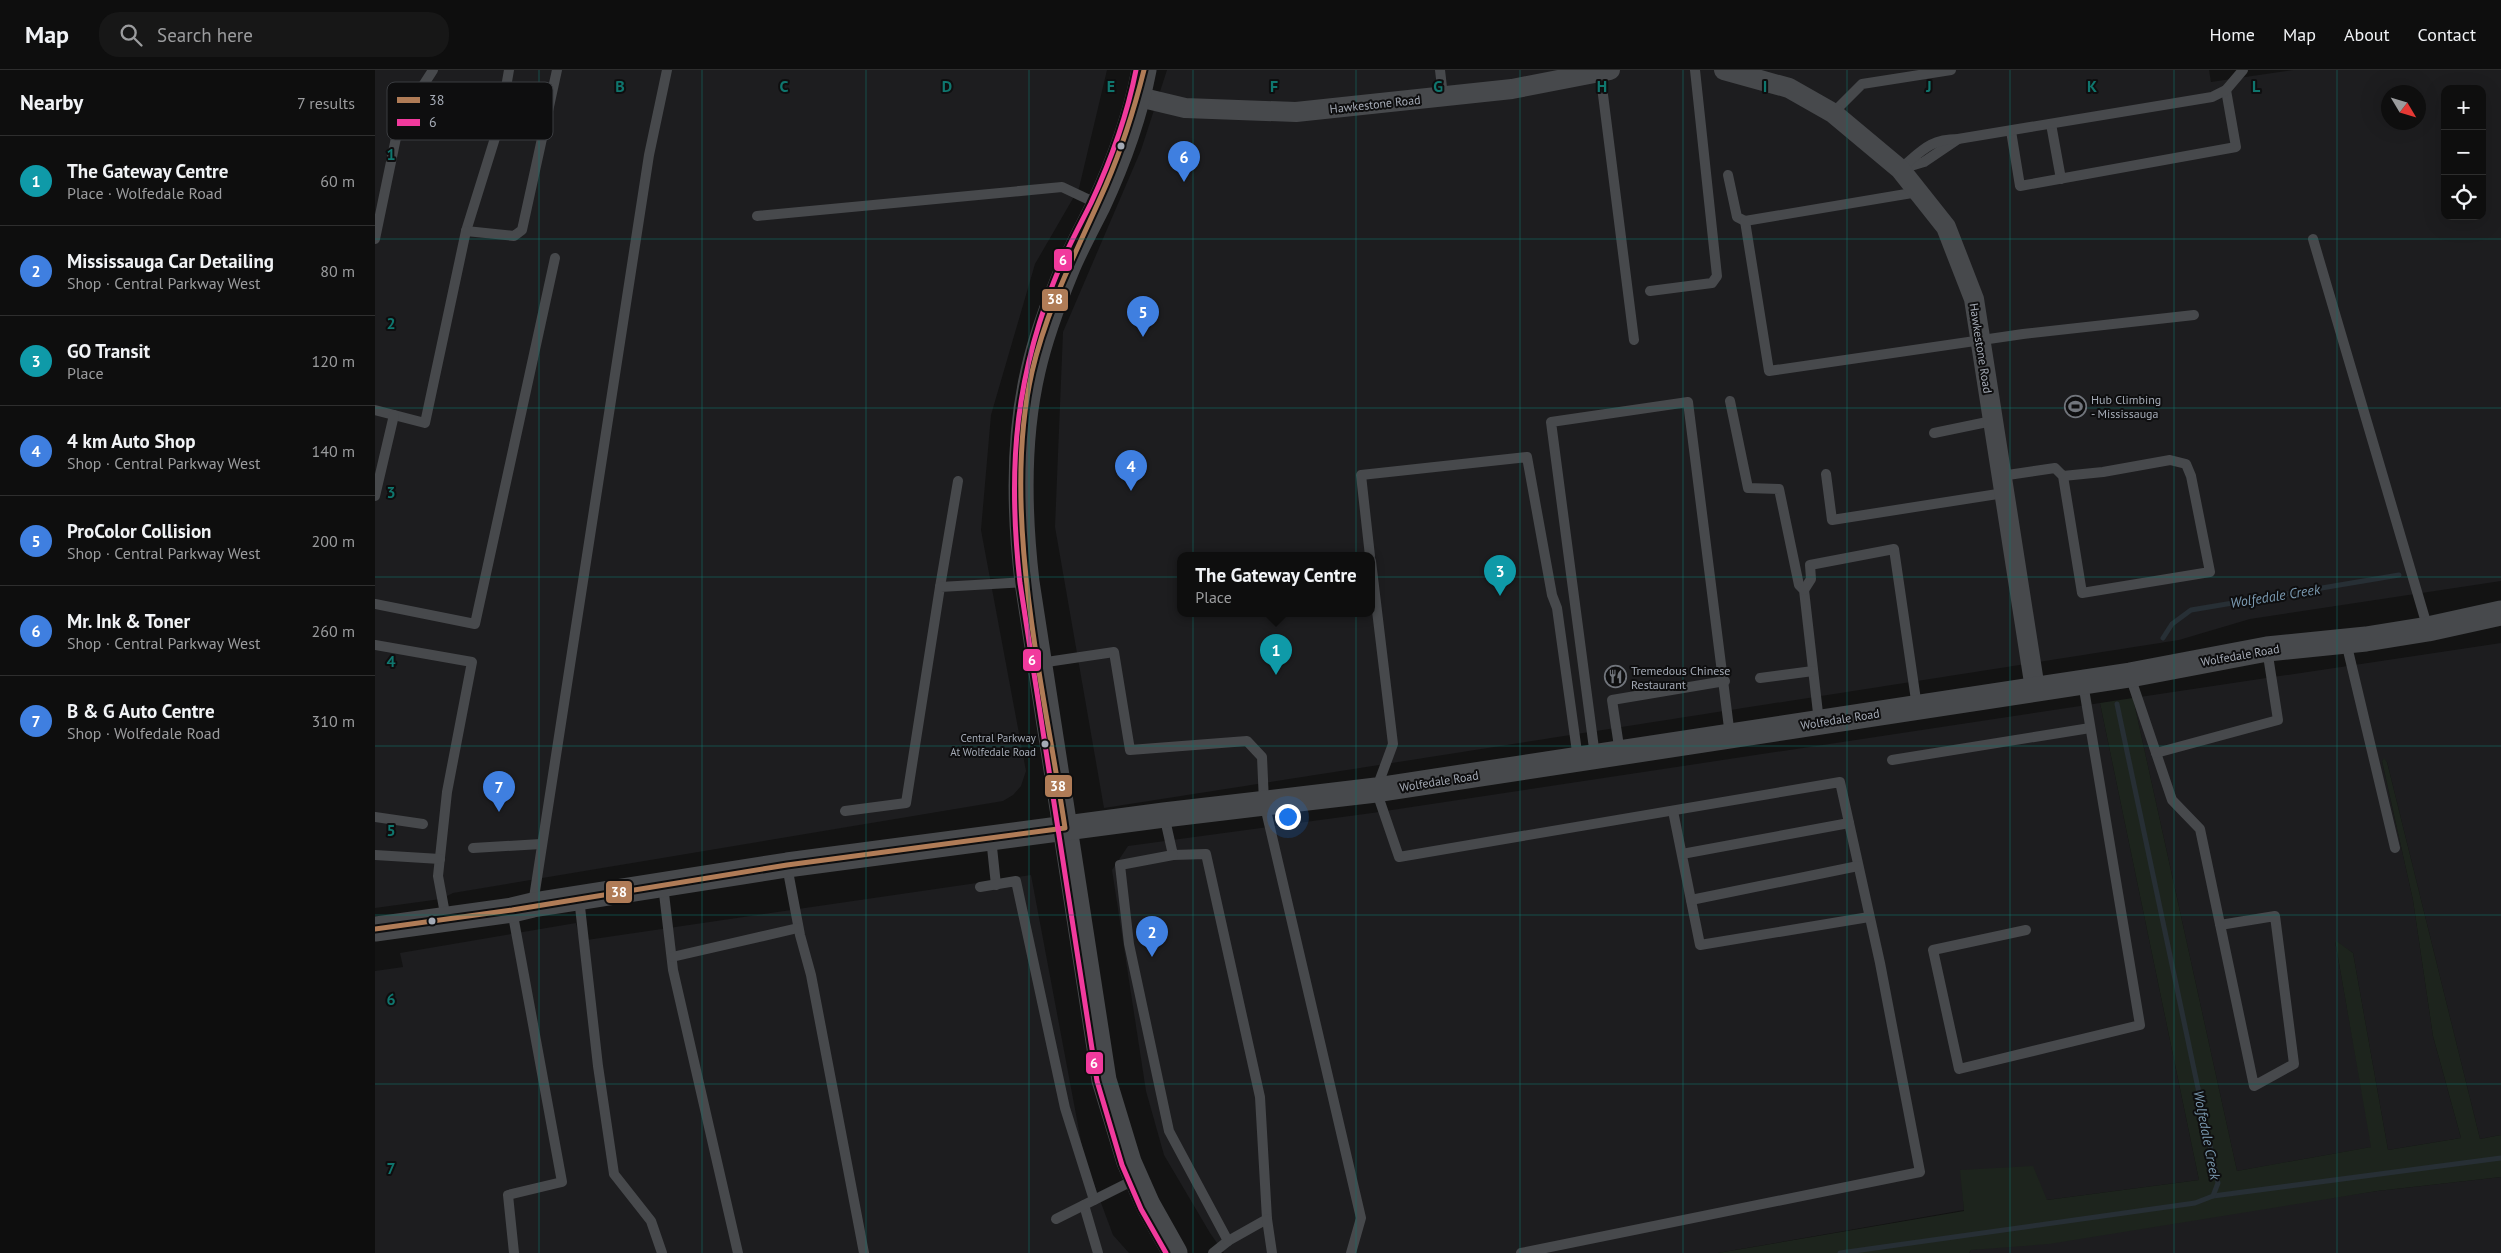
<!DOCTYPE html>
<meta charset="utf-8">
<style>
body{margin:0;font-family:"PT Sans",sans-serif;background:#171717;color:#f1f3f6}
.controls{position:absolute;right:15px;top:15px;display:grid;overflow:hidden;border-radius:10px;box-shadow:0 5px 20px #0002}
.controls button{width:45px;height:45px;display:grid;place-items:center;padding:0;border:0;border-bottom:1px solid #2e2e2e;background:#0e0e0e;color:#f1f3f6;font:25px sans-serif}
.compass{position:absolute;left:2006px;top:15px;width:45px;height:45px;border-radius:50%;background:#0e0e0e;box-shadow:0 5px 20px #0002;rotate:128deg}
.you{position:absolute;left:912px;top:746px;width:18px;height:18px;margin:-12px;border:4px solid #fff;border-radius:50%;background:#1a73e8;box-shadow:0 0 0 8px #1a73e833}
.badge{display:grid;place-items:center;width:32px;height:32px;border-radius:50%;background:#71757c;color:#fff;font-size:16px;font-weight:700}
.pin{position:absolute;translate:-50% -41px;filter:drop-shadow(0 1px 2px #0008)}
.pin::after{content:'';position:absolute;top:26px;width:18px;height:15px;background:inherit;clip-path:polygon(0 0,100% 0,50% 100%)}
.popup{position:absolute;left:802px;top:482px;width:198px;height:65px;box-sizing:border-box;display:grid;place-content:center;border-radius:10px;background:#0e0e0e;filter:drop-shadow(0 1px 4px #0005);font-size:16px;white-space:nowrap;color:#9b9c9e}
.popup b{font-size:19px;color:#f1f3f6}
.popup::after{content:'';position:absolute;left:50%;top:100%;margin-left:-10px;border:10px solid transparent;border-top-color:#0e0e0e}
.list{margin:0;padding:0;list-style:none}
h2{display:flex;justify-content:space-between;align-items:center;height:65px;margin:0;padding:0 20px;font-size:21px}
h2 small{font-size:16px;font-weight:400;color:#9b9c9e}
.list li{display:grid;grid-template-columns:32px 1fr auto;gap:15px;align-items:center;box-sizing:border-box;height:90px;padding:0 20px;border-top:1px solid #2e2e2e}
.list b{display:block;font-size:19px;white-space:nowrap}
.list p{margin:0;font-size:16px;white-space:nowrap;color:#9b9c9e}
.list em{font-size:16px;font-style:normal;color:#9b9c9e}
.icon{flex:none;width:28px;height:28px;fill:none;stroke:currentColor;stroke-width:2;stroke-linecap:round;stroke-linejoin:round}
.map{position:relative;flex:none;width:2126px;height:1183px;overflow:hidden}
header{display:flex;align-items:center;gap:30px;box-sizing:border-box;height:70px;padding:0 25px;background:#0e0e0e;border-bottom:1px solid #2e2e2e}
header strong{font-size:24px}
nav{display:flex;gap:28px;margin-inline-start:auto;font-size:18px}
.search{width:350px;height:45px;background:#171717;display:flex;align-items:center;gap:12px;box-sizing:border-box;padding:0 18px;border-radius:20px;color:#9b9c9e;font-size:19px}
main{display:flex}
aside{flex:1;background:#0e0e0e}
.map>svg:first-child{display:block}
.built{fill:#1d1d1f;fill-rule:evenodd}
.green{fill:#1d241d}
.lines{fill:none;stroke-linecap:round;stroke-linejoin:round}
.stream{stroke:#272f35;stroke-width:5}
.service{stroke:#47494c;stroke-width:10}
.minor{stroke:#47494c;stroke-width:20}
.tertiary{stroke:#47494c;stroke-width:25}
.bus-1-casing{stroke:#0e0e0f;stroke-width:9}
.bus-2-casing{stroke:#0e0e0f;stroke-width:9}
.bus-1{stroke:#b07c57;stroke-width:5}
.bus-2{stroke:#f13a9d;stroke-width:5}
.grid{fill:none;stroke:#0f766e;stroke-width:1;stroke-opacity:0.55}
.bus-dot{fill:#a4aab5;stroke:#0e0e0f;stroke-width:2}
.labels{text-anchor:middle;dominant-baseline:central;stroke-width:4;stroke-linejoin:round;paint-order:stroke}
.bus-label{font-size:11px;fill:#a4aab5;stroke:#0e0e0f;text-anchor:end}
.street-label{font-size:12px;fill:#a4aab5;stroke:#0e0e0f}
.poi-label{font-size:12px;fill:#a4aab5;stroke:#0e0e0f;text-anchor:start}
.water-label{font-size:14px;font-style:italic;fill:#7a99b0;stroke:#0e0e0f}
.key{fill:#0e0e0f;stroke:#3b3d41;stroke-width:1}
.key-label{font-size:14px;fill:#a4aab5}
.grid-label{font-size:16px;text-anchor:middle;font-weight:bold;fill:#0f766e;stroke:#0e0e0f;stroke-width:4;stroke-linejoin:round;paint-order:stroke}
.line-badge{stroke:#0e0e0f;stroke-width:2}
.badge-label{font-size:14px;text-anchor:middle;font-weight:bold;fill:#fff}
</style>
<header>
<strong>Map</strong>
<div class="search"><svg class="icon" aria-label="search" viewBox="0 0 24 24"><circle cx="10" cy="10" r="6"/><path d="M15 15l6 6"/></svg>Search here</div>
<nav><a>Home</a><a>Map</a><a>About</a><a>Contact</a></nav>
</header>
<main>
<aside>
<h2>Nearby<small>7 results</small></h2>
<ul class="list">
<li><span class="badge" style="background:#0f9aa8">1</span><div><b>The Gateway Centre</b><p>Place · Wolfedale Road</p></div><em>60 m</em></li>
<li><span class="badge" style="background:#3f7fe0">2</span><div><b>Mississauga Car Detailing</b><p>Shop · Central Parkway West</p></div><em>80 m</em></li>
<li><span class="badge" style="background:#0f9aa8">3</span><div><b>GO Transit</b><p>Place</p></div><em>120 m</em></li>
<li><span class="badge" style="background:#3f7fe0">4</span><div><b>4 km Auto Shop</b><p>Shop · Central Parkway West</p></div><em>140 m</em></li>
<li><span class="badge" style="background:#3f7fe0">5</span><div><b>ProColor Collision</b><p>Shop · Central Parkway West</p></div><em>200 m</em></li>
<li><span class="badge" style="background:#3f7fe0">6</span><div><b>Mr. Ink &amp; Toner</b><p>Shop · Central Parkway West</p></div><em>260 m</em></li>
<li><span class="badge" style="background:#3f7fe0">7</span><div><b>B &amp; G Auto Centre</b><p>Shop · Wolfedale Road</p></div><em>310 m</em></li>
</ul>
</aside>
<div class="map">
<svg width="2126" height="1183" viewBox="0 0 2126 1183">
<rect width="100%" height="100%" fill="#131313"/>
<g class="built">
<path d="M 0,0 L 732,0 L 704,118 L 660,194 L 616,345 L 606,460 L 651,701 L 646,716 L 638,725 L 628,731 L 78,823 L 66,829 L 0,838 Z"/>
<path d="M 792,0 L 1834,0 L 1836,12 L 1918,0 L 2126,0 L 2126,511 L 1875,549 L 1804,570 L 729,738 L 680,457 L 688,262 L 766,80 ZM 2070,19 L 2107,19 L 2107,146 L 2070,146 ZM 2014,22 L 2044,22 L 2044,52 L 2014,52 ZM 806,486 L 996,486 L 996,544 L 806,544 Z"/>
<path d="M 2126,573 L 2126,1065 L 2105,1069 L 2012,692 L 2009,689 L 2007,691 L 2038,830 L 2058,966 L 2086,1068 L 2013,1080 L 1978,883 L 1960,871 L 1997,1077 L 1862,1101 L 1758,628 Z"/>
<path d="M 1725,633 L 1824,1110 L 1672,1130 L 1586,1100 L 1589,1140 L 1343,1183 L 849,1183 L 835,1163 L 789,1085 L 771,1021 L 737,800 L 753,776 L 997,743 Z"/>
<path d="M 656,805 L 709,1087 L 738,1165 L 754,1183 L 0,1183 L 0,901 L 28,897 L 25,883 L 201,853 L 205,871 Z"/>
<path d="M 2126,1107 L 2126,1183 L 1594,1183 L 1596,1180 L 2002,1121 Z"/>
</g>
<path class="green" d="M 1758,628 L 1862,1101 L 1996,1077 L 1960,870 L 1978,883 L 2013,1080 L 2086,1068 L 2058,966 L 2038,830 L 2007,691 L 2009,688 L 2012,692 L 2105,1069 L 2126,1065 L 2126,1107 L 2002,1121 L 1674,1174 L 1596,1180 L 1594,1183 L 1343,1183 L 1589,1141 L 1585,1100 L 1658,1096 L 1672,1130 L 1824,1110 L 1725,633 Z"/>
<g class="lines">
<g class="stream">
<path d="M 1788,568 L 1797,554 L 1816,540 L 2024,505"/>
<path d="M 1838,1126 L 2126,1088"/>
<path d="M 1465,1183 L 1820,1133 L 1838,1126 L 1843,1113 L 1742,634"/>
</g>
<g class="service">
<path d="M 134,0 L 125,52 L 91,161 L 139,166 L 147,160 L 182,0"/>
<path d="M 1065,0 L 1068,26"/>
<path d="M 1225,1 L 1259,270"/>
<path d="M 1458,43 L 1487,14 L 1576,0"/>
<path d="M 1676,54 L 1686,109"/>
<path d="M 1636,61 L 1645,116 L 1861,77 L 1851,20"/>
<path d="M 1529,98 L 1549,92 L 1583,69"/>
<path d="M 1525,99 C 1546,82 1554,69 1583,69 L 1837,27 L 1851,20 L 1868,0"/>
<path d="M 1353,105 L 1362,147 L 1370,151"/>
<path d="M 1543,122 L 1370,151 L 1394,301 L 1648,264 L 1819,245"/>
<path d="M 382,146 L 687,117 L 723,134"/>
<path d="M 0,169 L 22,63 L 33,39 L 58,0"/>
<path d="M 1938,169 L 2053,559"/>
<path d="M 1275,221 L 1337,213 L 1342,206 L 1320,0"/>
<path d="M 1355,331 L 1373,418 L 1404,419 L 1424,515 L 1429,520 L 1444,652"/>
<path d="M 0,340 L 50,353 L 91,161"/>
<path d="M 1559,363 L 1617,351"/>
<path d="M 1451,404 L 1457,450 L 1629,423"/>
<path d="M 1626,406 L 1680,398 L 1688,406 L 1728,402 L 1795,390 L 1811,394 L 1816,406 L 1835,502 L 1707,523 L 1688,406"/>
<path d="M 0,426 L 19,345"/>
<path d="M 995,486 L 986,405 L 1152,387 L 1177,525 L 1182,538 L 1203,689"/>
<path d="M 996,491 L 1018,674 L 1001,720 L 1024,787 L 1465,712 L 1505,893 L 1545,1102 L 1146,1183"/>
<path d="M 565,517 L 583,411"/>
<path d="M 1429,520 L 1436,509 L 1435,495 L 1519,479 L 1542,637"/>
<path d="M 0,534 L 100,554 L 180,188"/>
<path d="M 1971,572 L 2020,778"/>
<path d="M 0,575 L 97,592 L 72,722 L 63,806 L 71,849"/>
<path d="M 665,593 L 739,582 L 755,680 L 872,671 L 887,687 L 889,732 L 986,1148 L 976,1183"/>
<path d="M 1755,606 L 1797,730 L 1825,759 L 1879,1016 L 1919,994 L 1900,846 L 1845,855"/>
<path d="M 1385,608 L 1438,601"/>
<path d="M 1245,683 L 1237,630 L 1350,611"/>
<path d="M 1781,683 L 1903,650 L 1892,579"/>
<path d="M 1220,686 L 1176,352 L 1313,332 L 1355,666"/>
<path d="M 1517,690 L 1715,658"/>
<path d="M 470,741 L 531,733 L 565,517 L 652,512"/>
<path d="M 1298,741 L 1325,875 L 1494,847"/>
<path d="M 789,745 L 798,785 L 831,784 L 885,1027 L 892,1149 L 853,1171 L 838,1183"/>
<path d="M 0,747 L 48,754"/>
<path d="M 616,768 L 621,815"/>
<path d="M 98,778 L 166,774"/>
<path d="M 1307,784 L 1474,753"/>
<path d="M 0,785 L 65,789"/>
<path d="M 798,785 L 745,795 L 754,874 L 794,1061 L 853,1171"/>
<path d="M 412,796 L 425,865 L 436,905 L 489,1183"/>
<path d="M 288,815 L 298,900 L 363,1183"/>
<path d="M 605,817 L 641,811 L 690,1038 L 719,1130"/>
<path d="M 204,828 L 223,996 L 239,1104 L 276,1151 L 287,1183"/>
<path d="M 1316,830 L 1483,796"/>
<path d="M 158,834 L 274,85 L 292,0"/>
<path d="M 137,840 L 187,1112 L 133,1125 L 139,1183"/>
<path d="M 1651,860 L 1558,880 L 1584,999 L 1765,955 L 1708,613"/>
<path d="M 297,887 L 423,858"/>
<path d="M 709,1135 L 723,1183"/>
<path d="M 681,1149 L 761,1109"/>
<path d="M 892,1149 L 897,1183"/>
</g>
<g class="minor">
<path d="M 1349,0 L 1414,18 L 1458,43 L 1525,99 L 1571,157 L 1599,229 L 1660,619"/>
<path d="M 764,27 L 810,38 L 921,42 L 1137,19 L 1235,0"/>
</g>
<g class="tertiary">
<path d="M 769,0 C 760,47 743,93 723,136 C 713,156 702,176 693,197 C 679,231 666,265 658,301 C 642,370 644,443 652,512 L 729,1010 L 754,1092 L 773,1135 L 800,1183"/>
<path d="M 0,859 L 137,840 L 158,835 L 412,795 L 789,745 L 1001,720 L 1755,605 L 1892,579 L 1991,569 L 2053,559 L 2126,543"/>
</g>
<defs>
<path id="bus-1" d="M 0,859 L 137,840 L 412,795 L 690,758 C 669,617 625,442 657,302 C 672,236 704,177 731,115 C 747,78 759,40 769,0"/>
<path id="bus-2" d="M 761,0 C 752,46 736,90 716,133 C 706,153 695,173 686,194 C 640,303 632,396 645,513 L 722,1011 L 747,1095 L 766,1139 L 791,1183"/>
</defs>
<use href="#bus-1" class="bus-1-casing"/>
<use href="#bus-2" class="bus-2-casing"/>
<use href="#bus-1" class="bus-1"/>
<use href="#bus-2" class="bus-2"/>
</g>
<path class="grid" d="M 164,0 L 164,1183M 327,0 L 327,1183M 491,0 L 491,1183M 654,0 L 654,1183M 818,0 L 818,1183M 981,0 L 981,1183M 1145,0 L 1145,1183M 1308,0 L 1308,1183M 1472,0 L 1472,1183M 1635,0 L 1635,1183M 1799,0 L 1799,1183M 1962,0 L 1962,1183M 0,169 L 2126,169M 0,338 L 2126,338M 0,507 L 2126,507M 0,676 L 2126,676M 0,845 L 2126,845M 0,1014 L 2126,1014"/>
<defs>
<symbol id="stadium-ring" viewBox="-11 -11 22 22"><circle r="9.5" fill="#0e0e0f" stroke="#71757c" stroke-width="1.5"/><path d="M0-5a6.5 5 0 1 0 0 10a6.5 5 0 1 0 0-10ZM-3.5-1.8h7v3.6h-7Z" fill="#71757c"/></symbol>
<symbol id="restaurant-ring" viewBox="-11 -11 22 22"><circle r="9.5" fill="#0e0e0f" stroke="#71757c" stroke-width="1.5"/><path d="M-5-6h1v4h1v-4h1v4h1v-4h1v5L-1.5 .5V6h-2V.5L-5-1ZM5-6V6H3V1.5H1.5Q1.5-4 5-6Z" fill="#71757c"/></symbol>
</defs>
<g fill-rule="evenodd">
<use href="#stadium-ring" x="1688" y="324" width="25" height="25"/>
<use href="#restaurant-ring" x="1228" y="594" width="25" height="25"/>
</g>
<g class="bus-dot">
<circle cx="746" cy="76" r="4.5"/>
<circle cx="670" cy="674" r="4.5"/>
<circle cx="57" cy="851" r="4.5"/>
</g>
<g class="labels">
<g class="bus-label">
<text x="661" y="668">Central Parkway<tspan x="661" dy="14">At Wolfedale Road</tspan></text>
</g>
<g class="street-label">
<text transform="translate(1000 34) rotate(-6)">Hawkestone Road</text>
<text transform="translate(1606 278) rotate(81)">Hawkestone Road</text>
<text transform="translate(1865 585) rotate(-10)">Wolfedale Road</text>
<text transform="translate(1465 649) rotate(-9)">Wolfedale Road</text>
<text transform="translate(1064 711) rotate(-9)">Wolfedale Road</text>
</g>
<g class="poi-label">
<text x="1716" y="329">Hub Climbing<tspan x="1716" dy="14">- Mississauga</tspan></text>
<text x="1256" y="600">Tremedous Chinese<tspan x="1256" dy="14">Restaurant</tspan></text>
</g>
<g class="water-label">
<text transform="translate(1900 526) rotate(-9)">Wolfedale Creek</text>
<text transform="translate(1832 1065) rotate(79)">Wolfedale Creek</text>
</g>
</g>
<rect x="12" y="12" width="166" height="58" rx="8" class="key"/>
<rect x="22" y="27" width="23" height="6" fill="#b07c57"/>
<rect x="22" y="49" width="23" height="7" fill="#f13a9d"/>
<g class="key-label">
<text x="54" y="35">38</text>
<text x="54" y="57">6</text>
</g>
<g class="grid-label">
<text x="245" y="22">B</text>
<text x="409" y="22">C</text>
<text x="572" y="22">D</text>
<text x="736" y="22">E</text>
<text x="899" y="22">F</text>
<text x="1063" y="22">G</text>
<text x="1227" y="22">H</text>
<text x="1390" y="22">I</text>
<text x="1554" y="22">J</text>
<text x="1717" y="22">K</text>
<text x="1881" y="22">L</text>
<text x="16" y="90">1</text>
<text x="16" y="259">2</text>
<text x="16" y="428">3</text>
<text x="16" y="597">4</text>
<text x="16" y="766">5</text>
<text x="16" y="935">6</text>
<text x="16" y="1104">7</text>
</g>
<g class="line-badge">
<rect x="678" y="178" width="20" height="24" rx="5" fill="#f13a9d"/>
<rect x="666" y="218" width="28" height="24" rx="5" fill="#b07c57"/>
<rect x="647" y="578" width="20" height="24" rx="5" fill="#f13a9d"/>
<rect x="669" y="704" width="29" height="24" rx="5" fill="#b07c57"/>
<rect x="230" y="810" width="28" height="24" rx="5" fill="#b07c57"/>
<rect x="710" y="981" width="19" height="24" rx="5" fill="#f13a9d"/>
</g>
<g class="badge-label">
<text x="688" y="195">6</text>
<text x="680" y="234">38</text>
<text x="657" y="595">6</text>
<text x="683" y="721">38</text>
<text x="244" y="827">38</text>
<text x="719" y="998">6</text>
</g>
</svg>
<div class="controls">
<button>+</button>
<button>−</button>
<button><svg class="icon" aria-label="locate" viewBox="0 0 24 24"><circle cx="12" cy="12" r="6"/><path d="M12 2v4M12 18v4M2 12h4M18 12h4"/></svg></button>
</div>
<svg class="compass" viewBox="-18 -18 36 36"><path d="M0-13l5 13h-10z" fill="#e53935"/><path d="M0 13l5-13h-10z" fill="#9b9c9e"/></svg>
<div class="you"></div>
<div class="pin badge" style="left:901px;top:605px;background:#0f9aa8">1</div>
<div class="popup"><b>The Gateway Centre</b>Place</div>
<div class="pin badge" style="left:777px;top:887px;background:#3f7fe0">2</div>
<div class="pin badge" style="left:1125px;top:526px;background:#0f9aa8">3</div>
<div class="pin badge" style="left:756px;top:421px;background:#3f7fe0">4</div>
<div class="pin badge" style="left:768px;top:267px;background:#3f7fe0">5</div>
<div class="pin badge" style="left:809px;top:112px;background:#3f7fe0">6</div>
<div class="pin badge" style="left:124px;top:742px;background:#3f7fe0">7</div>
</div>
</main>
